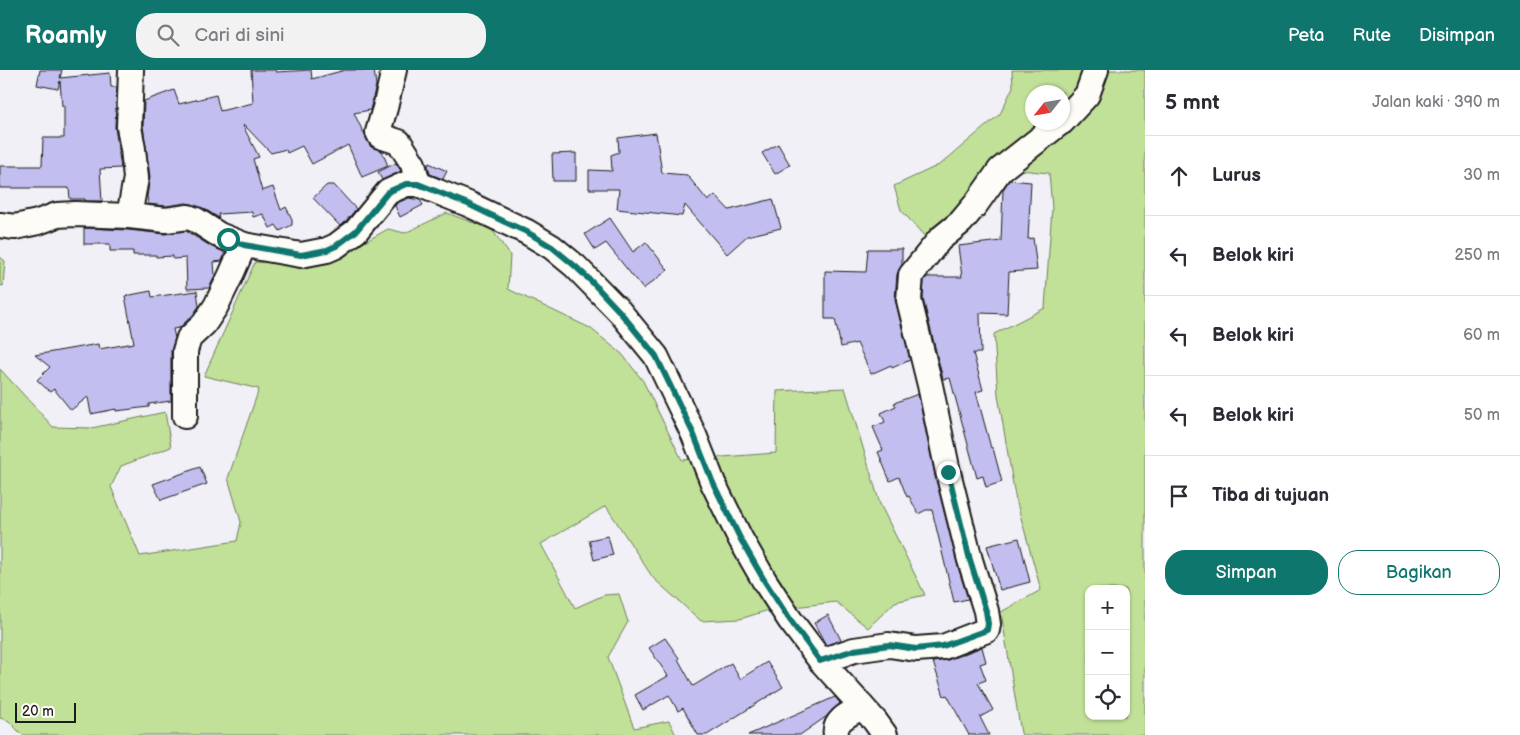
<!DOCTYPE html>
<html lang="id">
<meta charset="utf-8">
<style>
body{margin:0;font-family:"Balsamiq Sans",sans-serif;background:#f2f2f3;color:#2b2b33}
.controls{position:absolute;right:15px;bottom:15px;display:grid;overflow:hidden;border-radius:10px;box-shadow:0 1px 4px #0004}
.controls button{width:45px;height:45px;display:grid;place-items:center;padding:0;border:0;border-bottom:1px solid #e1e1e2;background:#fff;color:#2b2b33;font:25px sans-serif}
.compass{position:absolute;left:1025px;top:15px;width:45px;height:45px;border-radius:50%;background:#fff;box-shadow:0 1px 4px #0004;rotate:239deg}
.scale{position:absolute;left:15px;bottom:12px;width:61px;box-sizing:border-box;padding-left:5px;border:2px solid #1c1c1c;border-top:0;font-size:14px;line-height:18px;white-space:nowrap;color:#1c1c1c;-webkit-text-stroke:4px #fdfcf7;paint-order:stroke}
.stop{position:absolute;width:15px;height:15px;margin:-11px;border:4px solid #0f766e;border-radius:50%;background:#fff}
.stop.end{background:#0f766e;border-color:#fff;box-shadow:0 1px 5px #0008}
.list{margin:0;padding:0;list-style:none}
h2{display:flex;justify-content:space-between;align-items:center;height:65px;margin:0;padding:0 20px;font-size:21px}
h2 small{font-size:16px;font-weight:400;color:#7c7c81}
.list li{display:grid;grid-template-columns:32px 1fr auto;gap:15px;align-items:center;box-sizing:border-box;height:80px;padding:0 20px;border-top:1px solid #e1e1e2}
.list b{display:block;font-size:19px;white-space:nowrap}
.list em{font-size:16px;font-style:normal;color:#7c7c81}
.actions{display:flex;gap:10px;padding:15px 20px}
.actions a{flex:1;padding:11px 0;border:1px solid #0f766e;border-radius:20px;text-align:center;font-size:18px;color:#0f766e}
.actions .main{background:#0f766e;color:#fff}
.icon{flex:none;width:28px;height:28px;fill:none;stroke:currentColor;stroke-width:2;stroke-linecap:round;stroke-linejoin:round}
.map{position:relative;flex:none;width:1145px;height:665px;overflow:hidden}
header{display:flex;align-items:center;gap:30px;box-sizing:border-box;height:70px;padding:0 25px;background:#0f766e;color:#fff}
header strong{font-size:24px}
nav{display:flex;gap:28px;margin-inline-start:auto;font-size:18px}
.search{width:350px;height:45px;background:#f2f2f3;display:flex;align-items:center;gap:12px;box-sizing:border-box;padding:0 18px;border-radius:20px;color:#7c7c81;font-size:19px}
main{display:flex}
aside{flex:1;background:#fff}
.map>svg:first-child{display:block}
.green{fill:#c1e199;stroke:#6e7e5a;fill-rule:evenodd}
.building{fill:#c2bef0;stroke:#1c1c1c}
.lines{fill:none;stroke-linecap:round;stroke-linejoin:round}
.minor-casing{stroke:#1c1c1c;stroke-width:28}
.minor{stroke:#fdfcf7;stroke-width:24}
.route{stroke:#0f766e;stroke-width:6}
</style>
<header>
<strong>Roamly</strong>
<div class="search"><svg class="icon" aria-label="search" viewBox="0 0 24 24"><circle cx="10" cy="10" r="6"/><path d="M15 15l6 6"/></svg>Cari di sini</div>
<nav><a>Peta</a><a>Rute</a><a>Disimpan</a></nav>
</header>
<main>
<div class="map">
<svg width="1145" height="665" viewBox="0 0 1145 665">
<rect width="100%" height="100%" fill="#f1f0f6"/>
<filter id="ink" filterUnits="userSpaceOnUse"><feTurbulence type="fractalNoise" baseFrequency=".02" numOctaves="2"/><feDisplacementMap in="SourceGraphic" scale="10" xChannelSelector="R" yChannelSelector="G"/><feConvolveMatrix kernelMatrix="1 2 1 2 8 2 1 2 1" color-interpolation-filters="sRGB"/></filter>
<g filter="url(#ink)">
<g class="green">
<path d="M 1012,0 L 1145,0 L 1145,665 L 1022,665 L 1021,663 L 1001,542 L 1041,520 L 1015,426 L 998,325 L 994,264 L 1045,238 L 1052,138 L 1049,103 L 991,97 L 967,136 L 926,168 L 901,140 L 894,116 L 941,94 L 1000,44 L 1013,17 ZM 1032,22 L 1062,22 L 1062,52 L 1032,52 ZM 1089,519 L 1126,519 L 1126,646 L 1089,646 Z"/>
<path d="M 447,143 L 471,152 L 490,157 L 510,185 L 508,219 L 590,258 L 622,284 L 643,311 L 682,390 L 776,383 L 777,321 L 845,318 L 880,434 L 925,525 L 895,532 L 868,558 L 836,532 L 769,540 L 740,549 L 701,551 L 653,508 L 606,436 L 541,474 L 575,538 L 604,525 L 619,524 L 628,552 L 608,587 L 634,658 L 669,651 L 676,665 L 22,665 L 9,651 L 0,648 L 0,299 L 53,357 L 92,358 L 165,342 L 171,377 L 121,396 L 111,417 L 140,486 L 237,471 L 241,452 L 228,408 L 259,319 L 204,306 L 255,192 L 325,194 L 388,159 L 405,163 Z"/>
<path d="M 0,187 L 5,191 L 3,216 L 0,215 Z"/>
</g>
<g class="building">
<path d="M 40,0 L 62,0 L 60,8 L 110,3 L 111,17 L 117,17 L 115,57 L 121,98 L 100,99 L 102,131 L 85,131 L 85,129 L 70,129 L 69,118 L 0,118 L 0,96 L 42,96 L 43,68 L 64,68 L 64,35 L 62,36 L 60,11 L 58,19 L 37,15 Z"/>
<path d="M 251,0 L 276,0 L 276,2 L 311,0 L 312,9 L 345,0 L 374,0 L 376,15 L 370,40 L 354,43 L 368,72 L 371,77 L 382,81 L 388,96 L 362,107 L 348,75 L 312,94 L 302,76 L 287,83 L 286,79 L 271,83 L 244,55 L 243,56 L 259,87 L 253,89 L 262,121 L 273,117 L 281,140 L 286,137 L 292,149 L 292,155 L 280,161 L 276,155 L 270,158 L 263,144 L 253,147 L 252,142 L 218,144 L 219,148 L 203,138 L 192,134 L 186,133 L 166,136 L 148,134 L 147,126 L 150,107 L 143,56 L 144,31 L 174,20 L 179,34 L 216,25 L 220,41 L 253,33 Z"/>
<path d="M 656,63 L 662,103 L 687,105 L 708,131 L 715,125 L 729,140 L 773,129 L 781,158 L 747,166 L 727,184 L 685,135 L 682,146 L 617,139 L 619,119 L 589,119 L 589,100 L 612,101 L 611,85 L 619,82 L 618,68 Z"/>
<path d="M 778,74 L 790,95 L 775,104 L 762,83 Z"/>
<path d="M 576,83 L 576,111 L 553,111 L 552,84 Z"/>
<path d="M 396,93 L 401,101 L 382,110 L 378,102 Z"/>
<path d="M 429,93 L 447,101 L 443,109 L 430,104 L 428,96 Z"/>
<path d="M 1009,110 L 1031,112 L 1028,169 L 1033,168 L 1037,200 L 1009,202 L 1007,244 L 980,243 L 981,283 L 973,283 L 983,320 L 976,322 L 991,378 L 993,378 L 1002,412 L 986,417 L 983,406 L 977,408 L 950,308 L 943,309 L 923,229 L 924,210 L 927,207 L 962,207 L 958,176 L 1001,171 L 1003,120 Z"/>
<path d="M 327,115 L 334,115 L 356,139 L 346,151 L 340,156 L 313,128 Z"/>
<path d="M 409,128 L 420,130 L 423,135 L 400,147 L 395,136 L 397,133 Z"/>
<path d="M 610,148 L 633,182 L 646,172 L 668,200 L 643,219 L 606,173 L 595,180 L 585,164 Z"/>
<path d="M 84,158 L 128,160 L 165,164 L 186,161 L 212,177 L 224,182 L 224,186 L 222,191 L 214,192 L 215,206 L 209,218 L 187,219 L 186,188 L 173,189 L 173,186 L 156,187 L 156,185 L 133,185 L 133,181 L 110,181 L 110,174 L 84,174 Z"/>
<path d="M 868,179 L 902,179 L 902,195 L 897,204 L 895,229 L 910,290 L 892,298 L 891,295 L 871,304 L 857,273 L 841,277 L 835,249 L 825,249 L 825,201 L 866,202 Z"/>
<path d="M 151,221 L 152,227 L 197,221 L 199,236 L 193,245 L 179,258 L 173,259 L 175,268 L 171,281 L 171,331 L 149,334 L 149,337 L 116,341 L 116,339 L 91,344 L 88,327 L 71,340 L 54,319 L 50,322 L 37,310 L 50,297 L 35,285 L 98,274 L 99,279 L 134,273 L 125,226 Z"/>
<path d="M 918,324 L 935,405 L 957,493 L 968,529 L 954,532 L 932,440 L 926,440 L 918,444 L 909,426 L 907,427 L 899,407 L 890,411 L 878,382 L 883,380 L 873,357 L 885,352 L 881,343 L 896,336 L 894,333 Z"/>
<path d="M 200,397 L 207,414 L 161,430 L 153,414 Z"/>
<path d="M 608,466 L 613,485 L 594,490 L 589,470 Z"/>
<path d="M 1019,468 L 1030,512 L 1000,520 L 987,476 Z"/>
<path d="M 828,545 L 841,570 L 826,575 L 814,553 Z"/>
<path d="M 665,568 L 679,588 L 678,589 L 693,616 L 731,593 L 740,609 L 767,592 L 783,617 L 707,665 L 698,665 L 683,638 L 678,641 L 669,625 L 643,640 L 635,625 L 668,606 L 649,578 Z"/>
<path d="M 982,577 L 986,592 L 980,594 L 986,610 L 978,613 L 993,640 L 980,647 L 989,665 L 969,665 L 947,625 L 944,626 L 933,592 L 948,590 Z"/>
<path d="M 835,627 L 840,633 L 827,646 L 800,665 L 748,665 Z"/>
</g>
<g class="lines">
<defs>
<g id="minor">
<path d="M 394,0 L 385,38 L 378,62 L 380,66 L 399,72 L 413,94 L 418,114"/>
<path d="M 1062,52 L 1087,25 L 1096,0"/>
<path d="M 129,146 L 136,108 L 133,79 L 129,57 L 131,0"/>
<path d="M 0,155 L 15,157 L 38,152 L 57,145 L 75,144 L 129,146 L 166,150 L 188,147 L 196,150 L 219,165 L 244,175 L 301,185 L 327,180 L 336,176 L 356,161 L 388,122 L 406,114 L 418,114 L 468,134 L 527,162 L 552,177 L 575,196 L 620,242 L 656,286 L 694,365 L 713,413 L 740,468 L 764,510 L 790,550 L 821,591 L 875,651 L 885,665"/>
<path d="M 185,346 L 185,281 L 189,268 L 204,254 L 216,236 L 230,207 L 244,175"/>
<path d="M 821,591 L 854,580 L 889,575 L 916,579 L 943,577 L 987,560 L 988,554 L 986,541 L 970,490 L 948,402 L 930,315 L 909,230 L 911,205 L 940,169 L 961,152 L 976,134 L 1000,100 L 1061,52"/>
<path d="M 836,665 C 833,650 851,643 862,637"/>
</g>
</defs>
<use href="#minor" class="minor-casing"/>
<use href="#minor" class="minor"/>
</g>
</g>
<g class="lines" filter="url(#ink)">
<path class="route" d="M 228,169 L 244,175 L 301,185 L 327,180 L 336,176 L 356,161 L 388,122 L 406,114 L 418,114 L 468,134 L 505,152 L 527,162 L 552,177 L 575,196 L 591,211 L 620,242 L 656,286 L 694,365 L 713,413 L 740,468 L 764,510 L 790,550 L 820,591 L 854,580 L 889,575 L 916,579 L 943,576 L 987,560 L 988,554 L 986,541 L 970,490 L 948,402"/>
</g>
</svg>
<div class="controls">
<button>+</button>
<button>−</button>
<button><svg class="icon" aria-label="locate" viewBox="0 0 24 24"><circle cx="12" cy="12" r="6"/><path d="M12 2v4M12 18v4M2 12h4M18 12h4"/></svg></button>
</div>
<svg class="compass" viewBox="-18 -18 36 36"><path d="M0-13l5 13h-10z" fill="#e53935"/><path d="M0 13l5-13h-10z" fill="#7c7c81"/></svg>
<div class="scale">20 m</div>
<div class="stop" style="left:228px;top:169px"></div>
<div class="stop end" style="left:948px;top:402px"></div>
</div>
<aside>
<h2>5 mnt<small>Jalan kaki · 390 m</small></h2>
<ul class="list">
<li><svg class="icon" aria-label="ahead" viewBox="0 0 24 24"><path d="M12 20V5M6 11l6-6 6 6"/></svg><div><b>Lurus</b></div><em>30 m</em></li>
<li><svg class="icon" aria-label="left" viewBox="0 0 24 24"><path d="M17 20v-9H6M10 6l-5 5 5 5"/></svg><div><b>Belok kiri</b></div><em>250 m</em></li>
<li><svg class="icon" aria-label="left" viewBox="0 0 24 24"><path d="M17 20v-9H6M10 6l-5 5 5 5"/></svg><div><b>Belok kiri</b></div><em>60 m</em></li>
<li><svg class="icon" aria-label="left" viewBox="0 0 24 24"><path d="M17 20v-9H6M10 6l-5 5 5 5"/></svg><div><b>Belok kiri</b></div><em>50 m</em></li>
<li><svg class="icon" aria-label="arrive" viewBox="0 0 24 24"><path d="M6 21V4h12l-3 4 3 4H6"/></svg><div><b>Tiba di tujuan</b></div></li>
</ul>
<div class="actions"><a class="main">Simpan</a><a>Bagikan</a></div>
</aside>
</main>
